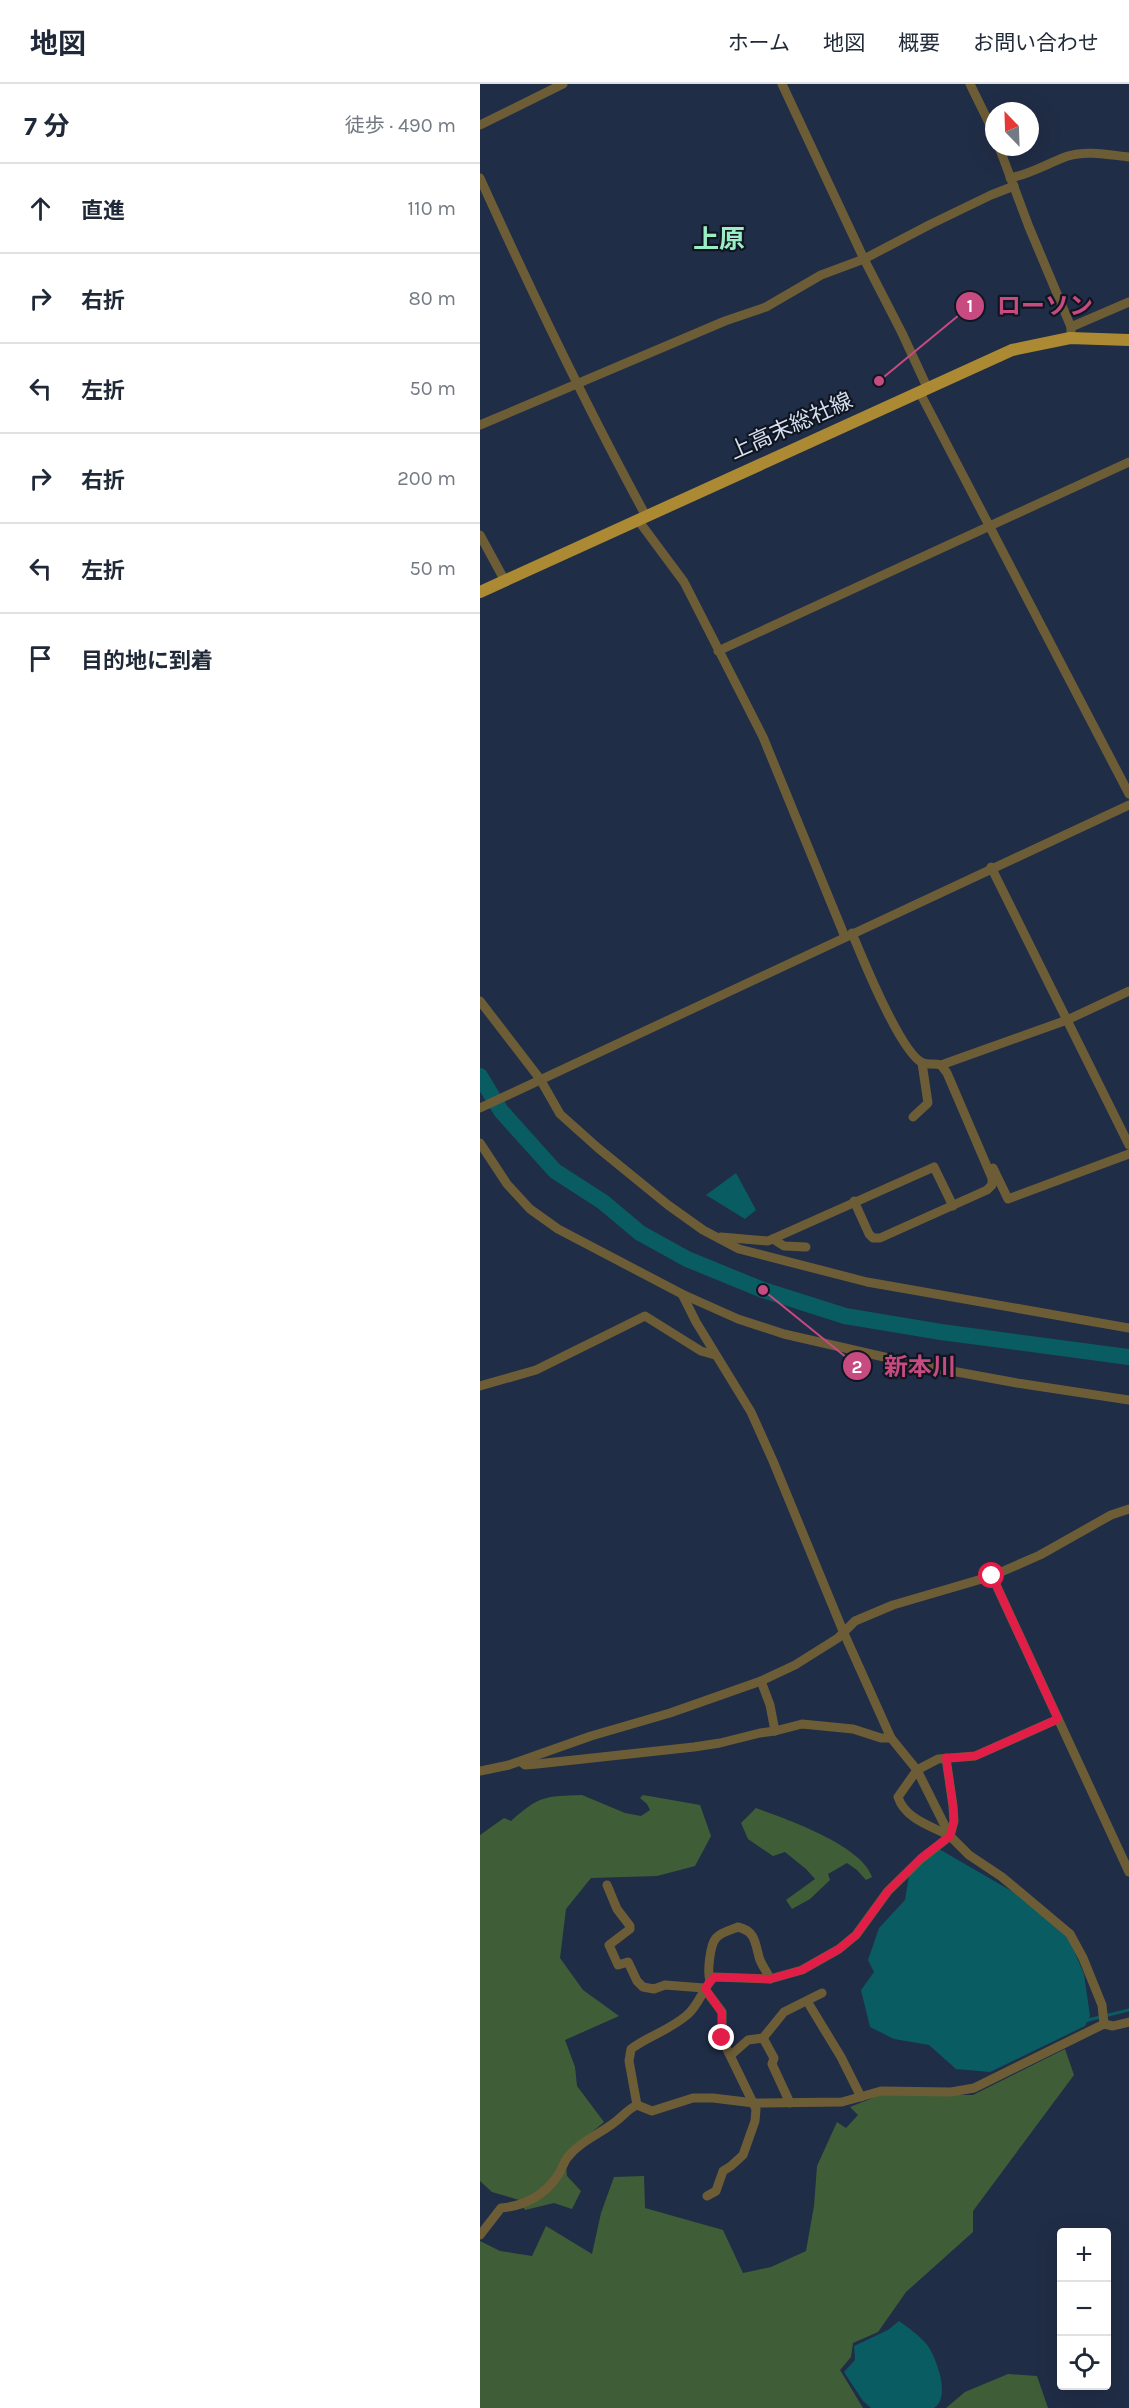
<!DOCTYPE html>
<html lang="ja">
<meta charset="utf-8">
<style>
body{margin:0;font-family:Karla,"Noto Sans JP",sans-serif;background:#f2f2f3;color:#1f2937}
.controls{position:absolute;right:18px;bottom:18px;display:grid;overflow:hidden;border-radius:6px;box-shadow:0 6px 24px #0002}
.controls button{width:54px;height:54px;display:grid;place-items:center;padding:0;border:0;border-bottom:2px solid #e0e1e3;background:#fff;color:#1f2937;font:30px sans-serif}
.compass{position:absolute;left:505px;top:18px;width:54px;height:54px;border-radius:50%;background:#fff;box-shadow:0 6px 24px #0002;rotate:337deg}
.stop{position:absolute;width:18px;height:18px;margin:-14px;border:4px solid #e11d48;border-radius:50%;background:#fff}
.stop.end{background:#e11d48;border-color:#fff;box-shadow:0 2px 6px #0008}
.list{margin:0;padding:0;list-style:none}
h2{display:flex;justify-content:space-between;align-items:center;height:78px;margin:0;padding:0 24px;font-size:26px}
h2 small{font-size:20px;font-weight:400;color:#747a83}
.list li{display:grid;grid-template-columns:39px 1fr auto;gap:18px;align-items:center;box-sizing:border-box;height:90px;padding:0 24px;border-top:2px solid #e0e1e3}
.list b{display:block;font-size:22px;white-space:nowrap}
.list em{font-size:20px;font-style:normal;color:#747a83}
.icon{flex:none;width:33px;height:33px;fill:none;stroke:currentColor;stroke-width:2;stroke-linecap:round;stroke-linejoin:round}
.map{position:relative;flex:none;width:649px;height:2324px;overflow:hidden}
header{display:flex;align-items:center;gap:36px;box-sizing:border-box;height:84px;padding:0 30px;background:#fff;border-bottom:2px solid #e0e1e3}
header strong{font-size:28px}
nav{display:flex;gap:33px;margin-inline-start:auto;font-size:21px}
main{display:flex}
aside{flex:1;background:#fff}
.map>svg:first-child{display:block}
.forest{fill:#3f5e37}
.water{fill:#095c62}
.lines{fill:none;stroke-linecap:round;stroke-linejoin:round}
.stream{stroke:#095c62;stroke-width:3}
.river{stroke:#095c62;stroke-width:16}
.minor{stroke:#6d5d36;stroke-width:9}
.major{stroke:#ac8a33;stroke-width:12}
.route{stroke:#e11d48;stroke-width:8}
.labels{text-anchor:middle;dominant-baseline:central;stroke-width:4.5;stroke-linejoin:round;paint-order:stroke}
.street-label{font-size:22px;fill:#d6dfef;stroke:#101621}
.quarter-label{font-size:26px;font-weight:bold;fill:#9aeec5;stroke:#101621}
.leader{fill:none;stroke:#c74a80;stroke-width:2}
.callout-dot{fill:#c74a80;stroke:#101621;stroke-width:2}
.mark-label{font-size:18px;text-anchor:middle;font-weight:bold;fill:#fff}
.callout-label{font-size:24px;text-anchor:middle;font-weight:bold;fill:#c74a80;stroke:#101621;stroke-width:4.5;stroke-linejoin:round;paint-order:stroke}
</style>
<header>
<strong>地図</strong>
<nav><a>ホーム</a><a>地図</a><a>概要</a><a>お問い合わせ</a></nav>
</header>
<main>
<aside>
<h2>7 分<small>徒歩 · 490 m</small></h2>
<ul class="list">
<li><svg class="icon" aria-label="ahead" viewBox="0 0 24 24"><path d="M12 20V5M6 11l6-6 6 6"/></svg><div><b>直進</b></div><em>110 m</em></li>
<li><svg class="icon" aria-label="right" viewBox="0 0 24 24"><path d="M7 20v-9h11M14 6l5 5-5 5"/></svg><div><b>右折</b></div><em>80 m</em></li>
<li><svg class="icon" aria-label="left" viewBox="0 0 24 24"><path d="M17 20v-9H6M10 6l-5 5 5 5"/></svg><div><b>左折</b></div><em>50 m</em></li>
<li><svg class="icon" aria-label="right" viewBox="0 0 24 24"><path d="M7 20v-9h11M14 6l5 5-5 5"/></svg><div><b>右折</b></div><em>200 m</em></li>
<li><svg class="icon" aria-label="left" viewBox="0 0 24 24"><path d="M17 20v-9H6M10 6l-5 5 5 5"/></svg><div><b>左折</b></div><em>50 m</em></li>
<li><svg class="icon" aria-label="arrive" viewBox="0 0 24 24"><path d="M6 21V4h12l-3 4 3 4H6"/></svg><div><b>目的地に到着</b></div></li>
</ul>
</aside>
<div class="map">
<svg width="649" height="2324" viewBox="0 0 649 2324">
<rect width="100%" height="100%" fill="#202d46"/>
<g class="forest">
<path d="M 102,1711 L 145,1729 L 161,1732 L 170,1726 L 167,1720 L 160,1714 L 163,1711 L 220,1721 L 231,1752 L 215,1782 L 177,1792 L 111,1794 L 86,1825 L 80,1874 L 103,1906 L 139,1932 L 85,1956 L 95,1983 L 97,2002 L 124,2038 L 85,2071 L 87,2092 L 101,2107 L 92,2125 L 74,2119 L 45,2126 L 39,2116 L 12,2108 L 0,2097 L 0,1751 L 24,1734 L 31,1737 C 59,1712 65,1712 102,1711 Z"/>
<path d="M 276,1724 C 306,1735 382,1761 392,1793 L 386,1796 L 377,1786 L 367,1779 L 348,1790 L 350,1796 L 330,1815 L 312,1825 L 306,1816 L 335,1795 L 326,1785 L 305,1768 L 293,1772 L 268,1755 L 261,1739 Z"/>
<path d="M 585,1965 L 594,1991 L 493,2127 L 493,2148 L 426,2208 L 398,2248 L 373,2259 L 371,2273 L 360,2286 L 383,2324 L 0,2324 L 0,2157 L 20,2167 L 52,2172 L 66,2142 L 112,2170 L 121,2129 L 134,2093 L 164,2092 L 165,2124 L 243,2146 L 263,2189 L 291,2183 L 326,2167 L 334,2122 L 337,2082 L 357,2038 L 366,2044 L 378,2031 L 370,2023 L 400,2011 L 493,2011 Z"/>
<path d="M 528,2290 L 557,2292 L 568,2324 L 466,2324 L 485,2308 Z"/>
</g>
<g class="water">
<path d="M 256,1089 L 276,1126 L 265,1135 L 226,1111 Z"/>
<path d="M 459,1765 L 549,1817 L 588,1853 L 604,1890 L 610,1932 L 605,1942 L 510,1988 L 476,1985 L 449,1961 L 414,1955 L 390,1943 L 381,1906 L 394,1888 L 388,1876 L 399,1844 L 425,1816 L 429,1792 Z"/>
<path d="M 419,2237 C 429,2244 440,2252 448,2262 C 457,2276 471,2314 454,2324 L 391,2324 L 383,2317 L 364,2288 L 375,2276 L 374,2262 L 408,2246 Z"/>
</g>
<g class="lines">
<path class="stream" d="M 604,1937 L 649,1926"/>
<path class="river" d="M 0,992 L 21,1027 L 75,1087 L 123,1118 L 160,1149 L 207,1175 L 283,1206 L 365,1232 L 461,1248 L 649,1273"/>
<g class="minor">
<path d="M 302,0 L 384,175 L 422,249 L 447,303"/>
<path d="M 490,0 L 514,49"/>
<path d="M 0,41 L 83,0"/>
<path d="M 519,63 L 549,143 L 591,243"/>
<path d="M 0,94 C 52,209 106,322 166,432"/>
<path d="M 530,94 C 551,90 568,79 588,72 C 607,66 630,71 649,73"/>
<path d="M 591,249 L 591,243 L 649,218"/>
<path d="M 439,307 L 649,710"/>
<path d="M 0,341 L 245,237 L 286,223 L 341,191 L 384,175 L 451,140 L 511,111 L 534,102"/>
<path d="M 158,436 L 204,498 L 283,653 L 365,853"/>
<path d="M 0,451 L 25,497"/>
<path d="M 238,567 L 649,378"/>
<path d="M 511,783 L 649,1061"/>
<path d="M 372,849 C 382,873 421,970 443,979 C 448,981 455,979 461,981 L 467,989 L 512,1094 L 512,1101 L 507,1106 L 400,1154 L 393,1154 L 389,1150 L 374,1117"/>
<path d="M 0,917 L 60,995 L 80,1030 L 118,1064 L 188,1121 L 223,1146 L 259,1165 L 387,1198 L 649,1244"/>
<path d="M 461,981 L 587,936 L 649,907"/>
<path d="M 0,1024 L 649,721"/>
<path d="M 433,1033 L 448,1019 L 442,979"/>
<path d="M 0,1059 L 27,1100 L 50,1125 L 78,1145 L 202,1210 L 258,1235 L 304,1250 L 439,1281 L 537,1299 L 649,1316"/>
<path d="M 513,1084 L 528,1115 L 649,1070"/>
<path d="M 241,1153 L 288,1157 L 454,1083 L 473,1122"/>
<path d="M 293,1155 L 304,1162 L 326,1163"/>
<path d="M 202,1210 L 216,1238 L 271,1328 L 293,1377 L 363,1547 L 411,1654 L 437,1686 L 470,1752 L 489,1771 L 522,1793 L 590,1850 L 603,1874 L 622,1921 L 624,1940"/>
<path d="M 0,1302 L 56,1286 L 165,1232 L 221,1267 L 235,1271"/>
<path d="M 512,1492 L 649,1788"/>
<path d="M 281,1597 L 290,1621 L 295,1647"/>
<path d="M 41,1678 L 45,1681 L 57,1680 L 214,1663 L 240,1659 L 280,1649 L 295,1647 L 322,1640 L 373,1645 L 401,1654 L 411,1654"/>
<path d="M 0,1687 L 29,1681 L 111,1652 L 190,1629 L 281,1597 L 315,1581 L 358,1554 L 375,1537 L 413,1521 L 512,1492 L 560,1471 L 631,1431 L 649,1425"/>
<path d="M 470,1752 C 451,1742 425,1735 418,1713 L 437,1686 L 458,1675 L 495,1672 L 578,1635"/>
<path d="M 127,1801 L 137,1825 L 150,1842 L 150,1845 L 129,1861 L 138,1881 L 148,1878 L 157,1897 L 163,1903 L 174,1905 L 185,1901 L 224,1904 L 242,1928 L 242,1955 L 276,2025 L 275,2037 L 263,2071 L 251,2082 L 243,2087 L 236,2107 L 227,2112"/>
<path d="M 230,1897 C 227,1888 230,1861 236,1854 C 241,1848 251,1846 258,1843 C 275,1847 275,1858 279,1873 C 281,1881 287,1887 290,1895"/>
<path d="M 327,1917 L 361,1973 L 381,2013"/>
<path d="M 283,1954 L 304,1928 L 342,1909"/>
<path d="M 251,1971 L 268,1956 L 283,1954 L 294,1974 L 292,1980 L 310,2019"/>
<path d="M 157,2021 L 149,1977 L 151,1965 C 168,1952 190,1946 207,1931 C 219,1921 223,1904 234,1893 L 290,1895 L 322,1886 L 359,1865 L 376,1851 L 408,1807 L 441,1775 L 470,1752 L 474,1737 L 473,1722 L 466,1674"/>
<path d="M 0,2151 L 21,2124 C 44,2122 62,2113 76,2094 C 81,2088 83,2080 87,2074 C 99,2058 120,2050 135,2038 C 143,2032 148,2025 157,2021 L 172,2027 L 213,2014 L 233,2014 L 274,2019 L 362,2018 L 401,2007 L 471,2008 L 494,2004 L 624,1940 L 633,1942 L 649,1938"/>
</g>
<path class="major" d="M 0,508 L 532,266 L 590,254 L 649,256"/>
</g>
<g class="lines">
<path class="route" d="M 242,1954 L 242,1929 L 225,1904 L 234,1893 L 290,1895 L 322,1886 L 359,1865 L 376,1851 L 408,1807 L 441,1774 L 470,1752 L 474,1737 L 473,1722 L 466,1674 L 495,1672 L 578,1635 L 512,1492"/>
</g>
<g class="labels">
<g class="street-label">
<text transform="translate(311 342) rotate(-24)">上高末総社線</text>
</g>
<g class="quarter-label">
<text x="239" y="155">上原</text>
</g>
</g>
<path class="leader" d="M399 297L490 222M283 1206L377 1282"/>
<g class="callout-dot">
<circle cx="399" cy="297" r="6"/>
<circle cx="283" cy="1206" r="6"/>
<circle cx="490" cy="222" r="15"/>
<circle cx="377" cy="1282" r="15"/>
</g>
<g class="mark-label">
<text x="490" y="228">1</text>
<text x="377" y="1289">2</text>
</g>
<g class="callout-label">
<text x="565" y="230">ローソン</text>
<text x="440" y="1291">新本川</text>
</g>
</svg>
<div class="controls">
<button>+</button>
<button>−</button>
<button><svg class="icon" aria-label="locate" viewBox="0 0 24 24"><circle cx="12" cy="12" r="6"/><path d="M12 2v4M12 18v4M2 12h4M18 12h4"/></svg></button>
</div>
<svg class="compass" viewBox="-18 -18 36 36"><path d="M0-13l5 13h-10z" fill="#e53935"/><path d="M0 13l5-13h-10z" fill="#747a83"/></svg>
<div class="stop" style="left:512px;top:1492px"></div>
<div class="stop end" style="left:242px;top:1954px"></div>
</div>
</main>
